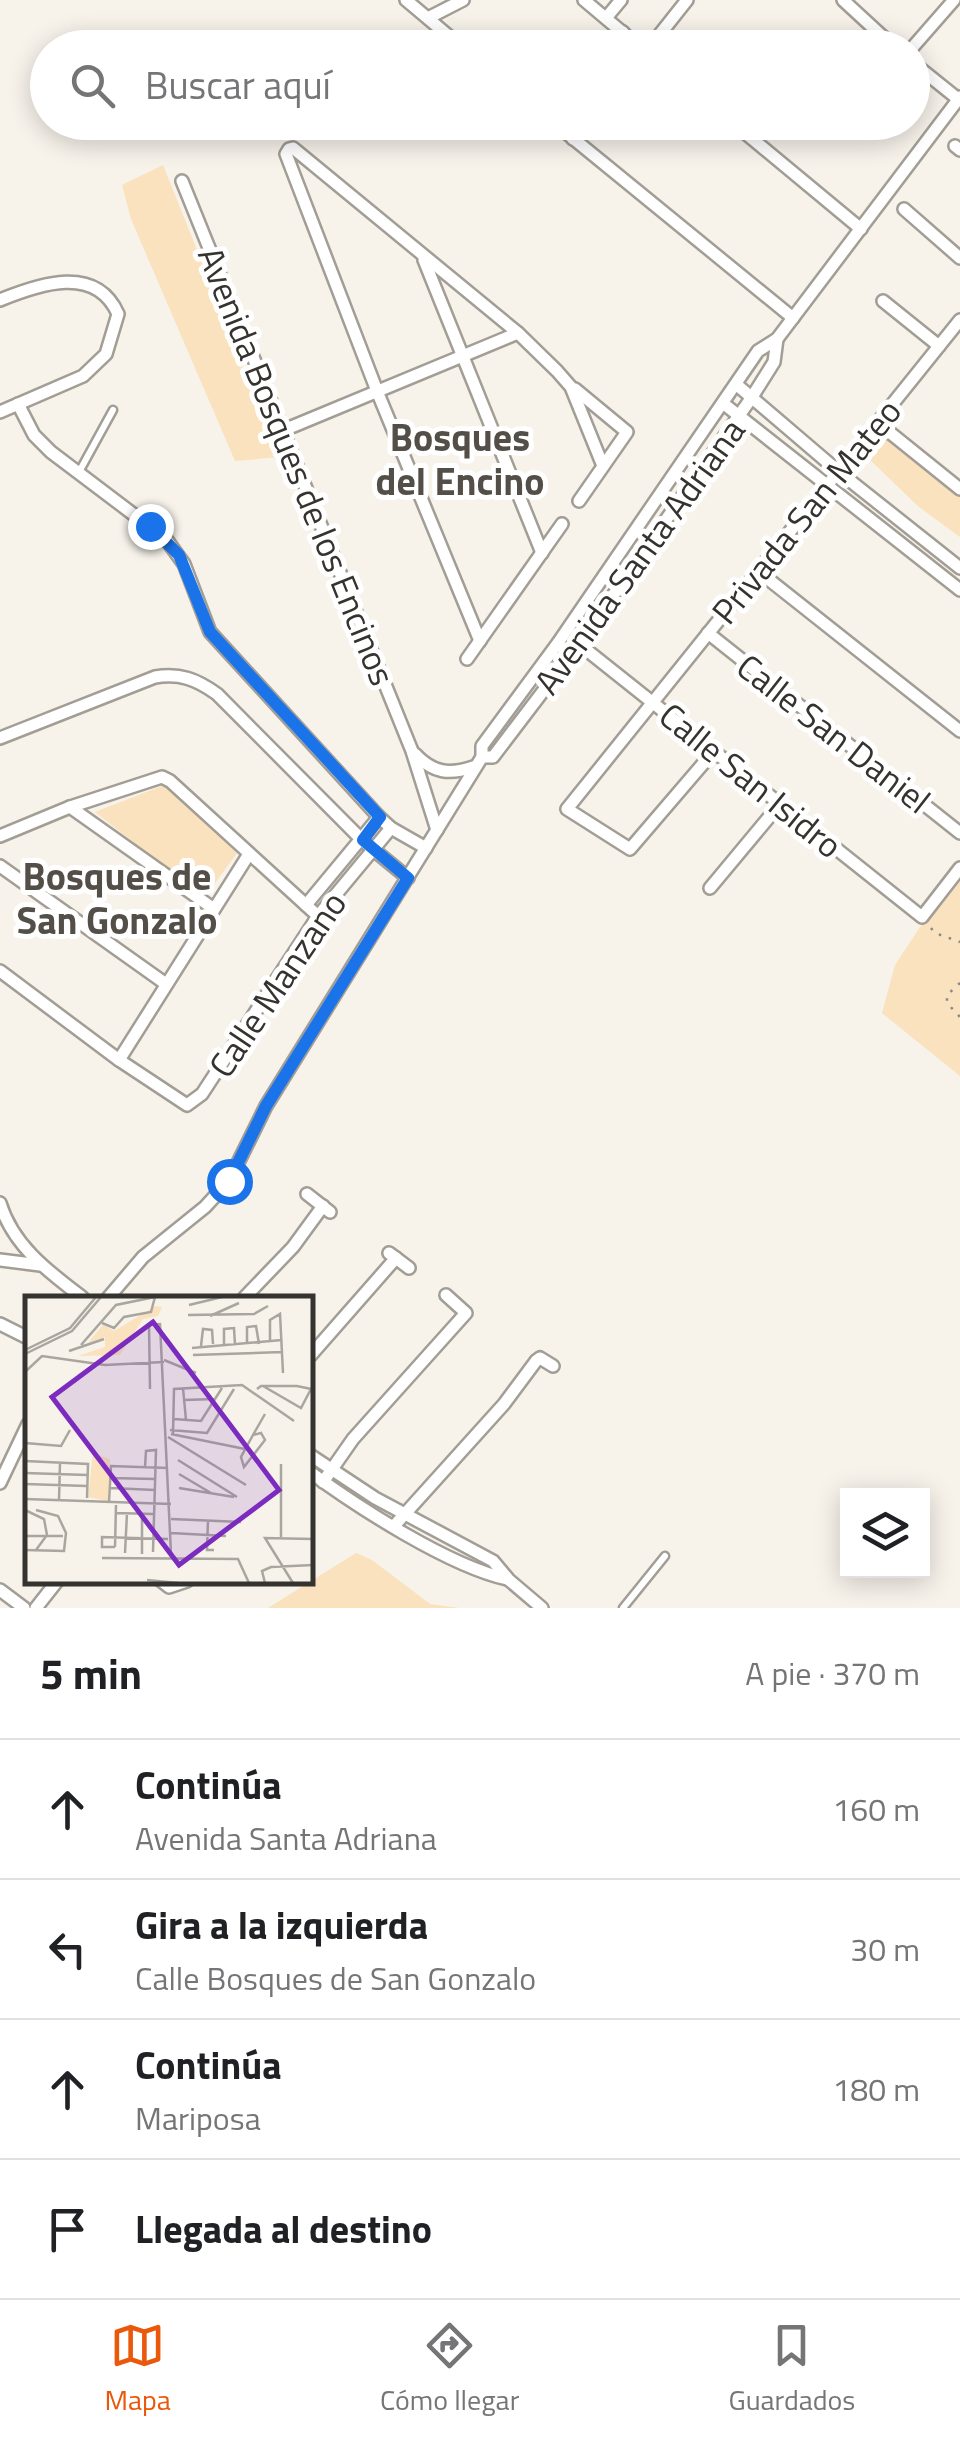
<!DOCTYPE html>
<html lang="es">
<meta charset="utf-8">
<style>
body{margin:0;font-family:"Titillium Web",sans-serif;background:#f6f6f6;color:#202124}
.controls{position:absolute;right:30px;bottom:30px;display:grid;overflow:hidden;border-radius:0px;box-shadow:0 5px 25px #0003}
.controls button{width:90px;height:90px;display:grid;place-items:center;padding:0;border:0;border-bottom:2px solid #e0e0e0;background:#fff;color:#202124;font:50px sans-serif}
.stop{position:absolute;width:30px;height:30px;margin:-22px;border:8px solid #1a73e8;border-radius:50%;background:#fff}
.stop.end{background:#1a73e8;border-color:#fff;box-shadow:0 2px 10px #0008}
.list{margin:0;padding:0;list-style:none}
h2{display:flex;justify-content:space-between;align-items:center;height:130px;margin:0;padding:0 40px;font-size:42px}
h2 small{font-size:32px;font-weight:400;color:#757577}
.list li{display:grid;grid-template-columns:65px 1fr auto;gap:30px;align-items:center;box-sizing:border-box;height:140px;padding:0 40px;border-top:2px solid #e0e0e0}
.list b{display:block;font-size:38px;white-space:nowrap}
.list p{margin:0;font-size:32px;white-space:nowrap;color:#757577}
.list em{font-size:32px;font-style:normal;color:#757577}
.icon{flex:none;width:55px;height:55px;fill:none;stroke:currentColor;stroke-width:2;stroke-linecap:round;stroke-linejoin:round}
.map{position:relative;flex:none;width:960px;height:1608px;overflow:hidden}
.search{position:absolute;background:#fff;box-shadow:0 5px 25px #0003;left:30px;right:30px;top:30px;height:110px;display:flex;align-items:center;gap:25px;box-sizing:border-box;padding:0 35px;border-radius:55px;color:#757577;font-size:38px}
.sheet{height:690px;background:#fff}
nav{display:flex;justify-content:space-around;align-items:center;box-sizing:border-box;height:140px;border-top:2px solid #e0e0e0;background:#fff;font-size:28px;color:#757577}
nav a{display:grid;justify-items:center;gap:5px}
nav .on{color:#ea580c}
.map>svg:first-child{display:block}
.green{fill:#f9e2bd}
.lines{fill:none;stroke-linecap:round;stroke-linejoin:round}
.lane-casing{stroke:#a29d95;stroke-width:11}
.street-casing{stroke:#a29d95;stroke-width:16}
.path{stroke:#8c8983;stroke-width:2.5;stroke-dasharray:2.5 8;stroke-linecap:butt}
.lane{stroke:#fff;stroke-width:6}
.street{stroke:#fff;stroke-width:11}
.route{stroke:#1a73e8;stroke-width:12}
.labels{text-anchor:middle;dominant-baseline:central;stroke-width:10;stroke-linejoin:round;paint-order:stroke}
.street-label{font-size:35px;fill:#35332f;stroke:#fff}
.neighbourhood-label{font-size:38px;font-weight:bold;fill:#534f48;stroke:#fff}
.inset-road{fill:none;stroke:#a9a69f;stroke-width:2.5}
.view{fill:#7b2cbf;fill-opacity:0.15;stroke:#7b2cbf;stroke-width:5}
.inset-edge{fill:none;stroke:#35332f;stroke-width:5}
</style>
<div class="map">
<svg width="960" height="1608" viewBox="0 0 960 1608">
<rect width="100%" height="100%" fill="#f7f2ea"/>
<g class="green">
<path d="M 163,165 L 280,457 L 235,461 L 131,219 L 122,185 Z"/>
<path d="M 890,431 L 960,493 L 960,537 L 919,507 L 866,456 Z"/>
<path d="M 167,784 L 237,853 L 204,898 L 95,812 Z"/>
<path d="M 960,876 L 960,1076 L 882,1013 L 895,965 L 928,915 Z"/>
<path d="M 356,1553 L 372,1560 L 430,1604 L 459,1608 L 268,1608 Z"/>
</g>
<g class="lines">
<defs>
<g id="lane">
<path d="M 79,472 L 113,410"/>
<path d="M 623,1608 L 665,1556"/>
</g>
<g id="street">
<path d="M 406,0 L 463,48"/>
<path d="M 584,0 L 641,48"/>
<path d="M 843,0 L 895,48"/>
<path d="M 428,18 L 463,0"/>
<path d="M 606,18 L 621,0"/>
<path d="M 612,48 L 623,32"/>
<path d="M 649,48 L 687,0"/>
<path d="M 912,48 L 954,0"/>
<path d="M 912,62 L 958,99"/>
<path d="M 553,122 L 793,318"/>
<path d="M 732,122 L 861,229"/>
<path d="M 573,139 L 587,122"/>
<path d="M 955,146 L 960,150"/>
<path d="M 182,181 L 412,751 L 437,830"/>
<path d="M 904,209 L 960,258"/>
<path d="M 424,260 L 542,553"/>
<path d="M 0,300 C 39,284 96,264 118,314 L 106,354 L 83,376 L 0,412"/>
<path d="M 883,301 L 939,346"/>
<path d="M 737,385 L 839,472 L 960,568"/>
<path d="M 575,389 L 627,432 L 579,501"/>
<path d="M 18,404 L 34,435 L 51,452 L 166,539 L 184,564 L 210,632 L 379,817 L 391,828 L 426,848"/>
<path d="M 724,404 L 960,590"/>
<path d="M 878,423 L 960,489"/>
<path d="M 284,430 L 518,333"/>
<path d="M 758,571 L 960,731"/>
<path d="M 708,633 L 960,833"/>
<path d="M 480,641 L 377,391 L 286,154 L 289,149 L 293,148 L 518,333 L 557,371 L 571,387 L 603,466"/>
<path d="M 579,644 L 922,917 L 960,868"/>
<path d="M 467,659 L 562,524"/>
<path d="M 0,738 L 155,677 C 180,673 196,679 217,694 L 363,841 L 408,878"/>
<path d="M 714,751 L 630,849 L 567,809 L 960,320"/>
<path d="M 415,754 C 433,773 449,775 473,767"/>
<path d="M 482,757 L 493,757 L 579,644 L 752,397 L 774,362 L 777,339"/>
<path d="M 70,807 L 214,909"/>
<path d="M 0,836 L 70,807 L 162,777 L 170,781 L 318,916"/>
<path d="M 0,866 L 166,984"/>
<path d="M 710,888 L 780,804"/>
<path d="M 306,905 L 379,817"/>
<path d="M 0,971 L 119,1060 L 187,1105 L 202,1094 L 318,916 L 391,828"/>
<path d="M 119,1060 L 249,854"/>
<path d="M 307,1194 L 330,1212"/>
<path d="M 0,1203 C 13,1246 49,1272 83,1298"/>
<path d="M 389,1253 L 409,1268"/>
<path d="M 0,1260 L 40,1265"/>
<path d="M 108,1298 L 143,1257 L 205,1207 L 229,1181 L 266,1106 L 482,757 L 482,746 L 558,643 L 758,351 L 777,339 L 960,97"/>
<path d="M 244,1298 L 293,1247 L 323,1206"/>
<path d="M 0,1324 L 28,1338"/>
<path d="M 310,1356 L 396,1258"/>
<path d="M 310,1455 L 375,1498 L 493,1561 L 509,1580 L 542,1608"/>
<path d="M 310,1472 C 359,1508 449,1566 507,1579"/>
<path d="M 323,1482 L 353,1439 L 466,1313 L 446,1295"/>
<path d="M 0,1483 L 28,1424"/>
<path d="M 394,1526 L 504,1404 L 536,1361 L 540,1358 L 553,1366"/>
<path d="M 160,1580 L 169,1587 L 187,1581"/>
<path d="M 0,1590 L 24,1608"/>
<path d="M 36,1608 L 58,1580"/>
</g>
</defs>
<use href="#lane" class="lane-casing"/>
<use href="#street" class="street-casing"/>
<g class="path">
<path d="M 931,928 L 935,933 L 960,942"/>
<path d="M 960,983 L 947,995 L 947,1003 L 960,1017"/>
</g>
<use href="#lane" class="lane"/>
<use href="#street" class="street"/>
</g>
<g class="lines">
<path class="route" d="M 150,526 L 179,555 L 210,632 L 380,817 L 363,840 L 408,878 L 266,1106 L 229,1181"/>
</g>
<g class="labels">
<g class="street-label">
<text transform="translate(297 466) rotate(68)">Avenida Bosques de los Encinos</text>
<text transform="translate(806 511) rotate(-51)">Privada San Mateo</text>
<text transform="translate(639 556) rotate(-54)">Avenida Santa Adriana</text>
<text transform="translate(834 733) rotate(38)">Calle San Daniel</text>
<text transform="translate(751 780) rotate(39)">Calle San Isidro</text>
<text transform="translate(277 984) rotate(-56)">Calle Manzano</text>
</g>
<g class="neighbourhood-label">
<text x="460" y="437">Bosques<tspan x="460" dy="44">del Encino</tspan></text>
<text x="117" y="876">Bosques de<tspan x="117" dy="44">San Gonzalo</tspan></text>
</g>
</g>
<g transform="translate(25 1296)">
<rect width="288" height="288" fill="#f7f2ea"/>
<path d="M 131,10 L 137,11 L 133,20 L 118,23 L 95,59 L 53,60 L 80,51 L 80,41 L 63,47 L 78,29 L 89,35 ZM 68,157 L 85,163 L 83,205 L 63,201 Z" fill="#f9e2bd"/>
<path class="inset-road" d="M 164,9 L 197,1M 163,19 L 229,18 L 243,10M 185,20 L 214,7M 77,27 L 89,32 L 99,21 L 126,16 L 130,1M 245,45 L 245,24 L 255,18 L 258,77M 199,48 L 199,33 L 209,32 L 210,49M 222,48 L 222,31 L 231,30 L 234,48M 56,49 L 91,9 L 130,1M 176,50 L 178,33 L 187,34 L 188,48M 167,52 L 257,44M 0,54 L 45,32 L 71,1M 44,55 L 79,43M 0,58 L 47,35 L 76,1M 168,59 L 258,56M 139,64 L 171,77M 0,76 L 17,60 L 80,69 L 139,66M 158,92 L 161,124M 125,93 L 124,29 L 135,28 L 146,258M 232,93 L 236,90 L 272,90 L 286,93 L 276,112 L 238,90M 159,104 L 190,103M 149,123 L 176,125 L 197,92M 145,134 L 182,137 L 209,93M 146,138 L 220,153M 148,138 L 149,93 L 217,89 L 269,125M 228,139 L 236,137 L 240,144 L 219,171 L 216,161 L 228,139 L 240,118M 143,141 L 221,189M 0,147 L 36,150 L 45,134M 153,164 L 212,201M 0,165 L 63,168 L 62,202M 120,171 L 121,155 L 131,154 L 128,256M 0,177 L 62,179M 154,178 L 186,197M 85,182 L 130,183M 0,188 L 62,190M 85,192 L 130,194M 154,192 L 209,201M 0,203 L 146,208M 34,204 L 35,167M 84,206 L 86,170 L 143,172M 0,214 L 19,223 L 22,239 L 11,254M 91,217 L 128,218M 146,223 L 216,226M 183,224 L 182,254 L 189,254M 146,237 L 201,240M 0,240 L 38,240M 256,241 L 256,168M 90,251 L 77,251 L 77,241 L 143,243M 90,251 L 91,209M 0,254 L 39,255 L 41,237 L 33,220 L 11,214M 100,257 L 102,217M 117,258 L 117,218M 77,262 L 213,263 L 224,287M 122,284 L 153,287M 240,287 L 237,275 L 246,271 L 288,269M 268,287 L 240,242 L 288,243"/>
<path class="view" d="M 128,26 L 254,194 L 154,269 L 27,101 Z"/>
<rect width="288" height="288" class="inset-edge"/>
</g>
</svg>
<div class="controls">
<button><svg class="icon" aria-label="layers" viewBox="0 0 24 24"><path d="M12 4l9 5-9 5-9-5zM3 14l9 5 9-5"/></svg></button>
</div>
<div class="stop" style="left:229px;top:1181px"></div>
<div class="stop end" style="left:150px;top:526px"></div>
<div class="search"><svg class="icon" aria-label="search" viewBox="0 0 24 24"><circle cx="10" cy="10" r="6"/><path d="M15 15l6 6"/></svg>Buscar aquí</div>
</div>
<section class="sheet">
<h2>5 min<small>A pie · 370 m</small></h2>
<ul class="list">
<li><svg class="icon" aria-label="ahead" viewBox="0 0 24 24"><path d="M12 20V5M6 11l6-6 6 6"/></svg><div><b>Continúa</b><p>Avenida Santa Adriana</p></div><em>160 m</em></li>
<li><svg class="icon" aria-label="left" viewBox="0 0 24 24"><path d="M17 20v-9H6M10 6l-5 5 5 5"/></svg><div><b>Gira a la izquierda</b><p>Calle Bosques de San Gonzalo</p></div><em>30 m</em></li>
<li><svg class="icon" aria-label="ahead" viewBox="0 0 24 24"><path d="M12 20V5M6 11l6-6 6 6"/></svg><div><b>Continúa</b><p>Mariposa</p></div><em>180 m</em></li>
<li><svg class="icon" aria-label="arrive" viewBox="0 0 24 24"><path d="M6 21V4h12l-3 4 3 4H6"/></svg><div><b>Llegada al destino</b></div></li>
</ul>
</section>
<nav>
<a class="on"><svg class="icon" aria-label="map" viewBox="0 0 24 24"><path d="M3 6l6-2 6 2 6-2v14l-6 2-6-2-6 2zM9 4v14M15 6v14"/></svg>Mapa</a>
<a><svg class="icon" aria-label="directions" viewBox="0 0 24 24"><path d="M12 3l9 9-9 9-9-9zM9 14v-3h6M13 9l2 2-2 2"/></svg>Cómo llegar</a>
<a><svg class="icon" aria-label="saved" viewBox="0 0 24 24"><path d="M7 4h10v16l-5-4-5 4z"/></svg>Guardados</a>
</nav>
